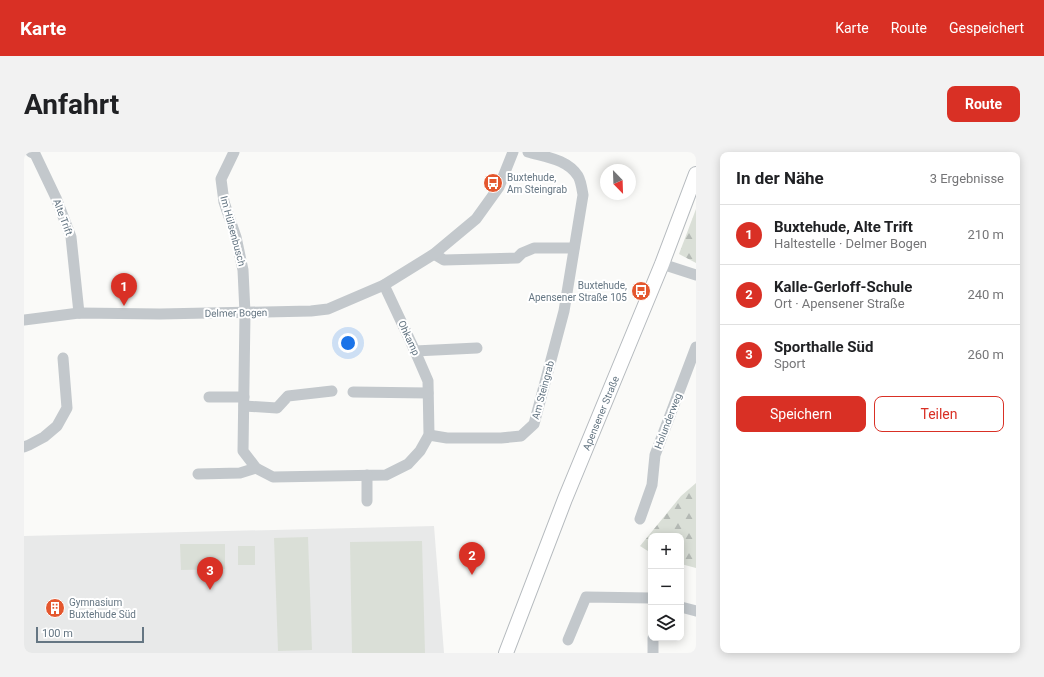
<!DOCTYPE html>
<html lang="de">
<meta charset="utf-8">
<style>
body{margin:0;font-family:Roboto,sans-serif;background:#f2f2f2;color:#202124}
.controls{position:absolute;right:12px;bottom:12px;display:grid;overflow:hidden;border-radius:8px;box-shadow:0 2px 10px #0003}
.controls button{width:36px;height:36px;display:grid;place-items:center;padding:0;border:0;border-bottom:1px solid #e0e0e0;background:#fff;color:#202124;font:20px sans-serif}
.compass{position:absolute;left:576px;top:12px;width:36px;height:36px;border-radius:50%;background:#fff;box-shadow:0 2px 10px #0003;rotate:157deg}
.scale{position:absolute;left:12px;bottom:10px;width:108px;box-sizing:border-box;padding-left:4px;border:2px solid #657683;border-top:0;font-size:11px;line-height:14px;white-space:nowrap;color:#657683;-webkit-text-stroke:3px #fff;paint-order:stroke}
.you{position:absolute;left:324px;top:191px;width:14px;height:14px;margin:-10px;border:3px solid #fff;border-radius:50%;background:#1a73e8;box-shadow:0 0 0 6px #1a73e833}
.badge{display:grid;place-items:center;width:26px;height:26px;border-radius:50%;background:#d93025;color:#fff;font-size:13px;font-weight:700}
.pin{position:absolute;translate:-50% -33px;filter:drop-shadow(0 1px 2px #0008)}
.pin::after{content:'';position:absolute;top:21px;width:14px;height:12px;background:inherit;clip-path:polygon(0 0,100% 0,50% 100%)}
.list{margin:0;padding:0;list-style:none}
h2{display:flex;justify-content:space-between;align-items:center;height:52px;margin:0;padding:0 16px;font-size:17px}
h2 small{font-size:13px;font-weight:400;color:#757577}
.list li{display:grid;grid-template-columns:26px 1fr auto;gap:12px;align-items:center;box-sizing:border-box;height:60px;padding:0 16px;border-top:1px solid #e0e0e0}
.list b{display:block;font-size:15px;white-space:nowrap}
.list p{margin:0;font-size:13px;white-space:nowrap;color:#757577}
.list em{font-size:13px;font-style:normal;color:#757577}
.actions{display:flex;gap:8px;padding:12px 16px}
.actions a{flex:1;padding:9px 0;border:1px solid #d93025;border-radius:8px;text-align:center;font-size:14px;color:#d93025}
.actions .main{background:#d93025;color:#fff}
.icon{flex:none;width:22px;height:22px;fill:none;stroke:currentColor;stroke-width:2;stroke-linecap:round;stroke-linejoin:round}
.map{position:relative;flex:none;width:672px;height:501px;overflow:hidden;border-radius:8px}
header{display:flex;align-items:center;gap:24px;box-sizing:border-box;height:56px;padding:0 20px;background:#d93025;color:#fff}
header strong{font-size:19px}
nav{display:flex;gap:22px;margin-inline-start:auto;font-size:14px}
.intro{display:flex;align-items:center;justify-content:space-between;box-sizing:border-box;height:96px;padding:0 24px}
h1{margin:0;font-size:28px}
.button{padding:10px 18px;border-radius:8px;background:#d93025;color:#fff;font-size:14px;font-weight:700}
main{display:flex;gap:24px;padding:0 24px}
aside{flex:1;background:#fff;border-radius:8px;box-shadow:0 2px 10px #0003}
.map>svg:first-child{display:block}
.built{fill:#e8e9e9}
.forest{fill:url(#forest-firs)}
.garden{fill:#dadfd7}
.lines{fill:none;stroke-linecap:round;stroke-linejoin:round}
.major-casing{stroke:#b5babe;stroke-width:16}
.minor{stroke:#c3c8cc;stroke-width:11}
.major{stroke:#fff;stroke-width:14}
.labels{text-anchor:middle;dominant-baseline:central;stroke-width:4;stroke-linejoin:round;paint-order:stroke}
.poi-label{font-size:10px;fill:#657683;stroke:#fff;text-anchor:start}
.street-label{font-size:10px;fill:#657683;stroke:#fff}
</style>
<header>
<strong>Karte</strong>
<nav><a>Karte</a><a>Route</a><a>Gespeichert</a></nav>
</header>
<div class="intro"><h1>Anfahrt</h1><a class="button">Route</a></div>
<main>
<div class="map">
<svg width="672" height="501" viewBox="0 0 672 501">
<defs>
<pattern id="forest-firs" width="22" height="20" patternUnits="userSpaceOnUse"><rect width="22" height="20" fill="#dadfd7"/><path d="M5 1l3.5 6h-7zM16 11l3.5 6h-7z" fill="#b4b9b4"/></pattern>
</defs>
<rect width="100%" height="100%" fill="#fafaf8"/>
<path class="built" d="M 410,374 L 420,501 L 0,501 L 0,384 Z"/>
<g class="forest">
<path d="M 672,57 L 672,111 L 655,102 Z"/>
<path d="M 672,331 L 672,416 L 657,412 L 657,384 L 627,384 L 627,401 L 616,394 L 657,344 Z"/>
</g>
<g class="garden">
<path d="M 284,385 L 288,498 L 254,499 L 250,386 Z"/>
<path d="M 398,389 L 401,501 L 328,501 L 326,390 Z"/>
<path d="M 156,392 L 201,392 L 201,417 L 157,418 Z"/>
<rect x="214" y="394" width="17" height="19"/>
</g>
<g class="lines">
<defs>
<g id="major">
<path id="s1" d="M 482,501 L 541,347 L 638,112 L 672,22"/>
</g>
</defs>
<use href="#major" class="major-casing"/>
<g class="minor">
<path d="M 7,0 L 11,2 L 32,46 L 47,85 L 55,161"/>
<path d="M 210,0 L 197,27 L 200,50 L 212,85 L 219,118 L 221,161 L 219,299 L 232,316 L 249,325 L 362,323 L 384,312 L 396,299 L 405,283 L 404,229 L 391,199 L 360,133"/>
<path d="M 410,102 L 420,108 L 493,106 L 498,101 L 510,96 L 550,96"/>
<path d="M 638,112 L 672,123"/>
<path d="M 0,168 L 55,161 L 136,162 L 287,159 L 304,157 L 360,133 L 410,102 L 452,67 L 475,35 L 489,0"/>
<path d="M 391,199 L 453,196"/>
<path d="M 329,240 L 404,241"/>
<path d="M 185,245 L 220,245"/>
<path d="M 220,254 L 253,256 L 264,244 L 308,239"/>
<path d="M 405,283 L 423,286 L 477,286 L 497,284 L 510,272 L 540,159 L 559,43 C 558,37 557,29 554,24 C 543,7 521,5 504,0"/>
<path d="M 0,295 L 5,293 L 20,285 L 33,274 L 43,256 L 39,206"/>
<path d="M 174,322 L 216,321 L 232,316"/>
<path d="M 343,349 L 343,323"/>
<path d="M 616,367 L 628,333 L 631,303 L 672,195"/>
<path d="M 657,455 L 672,459"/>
<path d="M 544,488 L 562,445 L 627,446"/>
<path d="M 629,501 L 629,486"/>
</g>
<use href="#major" class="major"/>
</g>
<defs>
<symbol id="bus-disc" viewBox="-11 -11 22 22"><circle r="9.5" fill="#e4572e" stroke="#fff"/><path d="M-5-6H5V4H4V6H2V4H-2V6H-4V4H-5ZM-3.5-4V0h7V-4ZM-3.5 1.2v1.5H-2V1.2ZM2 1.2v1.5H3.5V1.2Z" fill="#fff"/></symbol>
<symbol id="building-disc" viewBox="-11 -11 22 22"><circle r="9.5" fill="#e4572e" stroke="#fff"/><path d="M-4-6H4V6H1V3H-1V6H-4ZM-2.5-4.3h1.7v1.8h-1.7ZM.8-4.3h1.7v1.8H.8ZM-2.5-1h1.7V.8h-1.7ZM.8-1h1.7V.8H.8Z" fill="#fff"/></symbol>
</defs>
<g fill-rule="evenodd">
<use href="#bus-disc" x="458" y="20" width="22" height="22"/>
<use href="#bus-disc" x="606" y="128" width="22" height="22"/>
<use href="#building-disc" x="20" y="445" width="22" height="22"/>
</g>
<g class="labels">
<g class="poi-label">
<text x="483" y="25">Buxtehude,<tspan x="483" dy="12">Am Steingrab</tspan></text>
<text x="603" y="133" text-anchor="end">Buxtehude,<tspan x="603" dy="12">Apensener Straße 105</tspan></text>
<text x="45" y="450">Gymnasium<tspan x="45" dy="12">Buxtehude Süd</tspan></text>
</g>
<g class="street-label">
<text transform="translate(39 65) rotate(69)">Alte Trift</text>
<text transform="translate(209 79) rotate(75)">Im Hülsenbusch</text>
<text transform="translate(212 161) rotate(-1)">Delmer Bogen</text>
<text transform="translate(385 186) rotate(65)">Ohkamp</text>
<text transform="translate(519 238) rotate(-75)">Am Steingrab</text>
<text stroke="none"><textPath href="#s1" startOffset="258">Apensener Straße</textPath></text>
<text transform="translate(644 269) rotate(-69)">Holunderweg</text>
</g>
</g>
</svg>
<div class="controls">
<button>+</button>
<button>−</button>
<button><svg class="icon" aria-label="layers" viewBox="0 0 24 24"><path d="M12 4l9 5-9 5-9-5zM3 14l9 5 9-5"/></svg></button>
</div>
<svg class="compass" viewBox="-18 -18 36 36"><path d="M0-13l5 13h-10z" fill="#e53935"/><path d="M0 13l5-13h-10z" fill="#757577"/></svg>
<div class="scale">100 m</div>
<div class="you"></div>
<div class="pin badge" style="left:100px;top:154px">1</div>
<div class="pin badge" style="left:448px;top:423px">2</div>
<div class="pin badge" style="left:186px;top:438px">3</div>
</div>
<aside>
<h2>In der Nähe<small>3 Ergebnisse</small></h2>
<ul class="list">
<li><span class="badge">1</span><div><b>Buxtehude, Alte Trift</b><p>Haltestelle · Delmer Bogen</p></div><em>210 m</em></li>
<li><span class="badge">2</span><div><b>Kalle-Gerloff-Schule</b><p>Ort · Apensener Straße</p></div><em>240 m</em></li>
<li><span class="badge">3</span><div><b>Sporthalle Süd</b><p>Sport</p></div><em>260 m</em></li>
</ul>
<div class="actions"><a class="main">Speichern</a><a>Teilen</a></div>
</aside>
</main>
